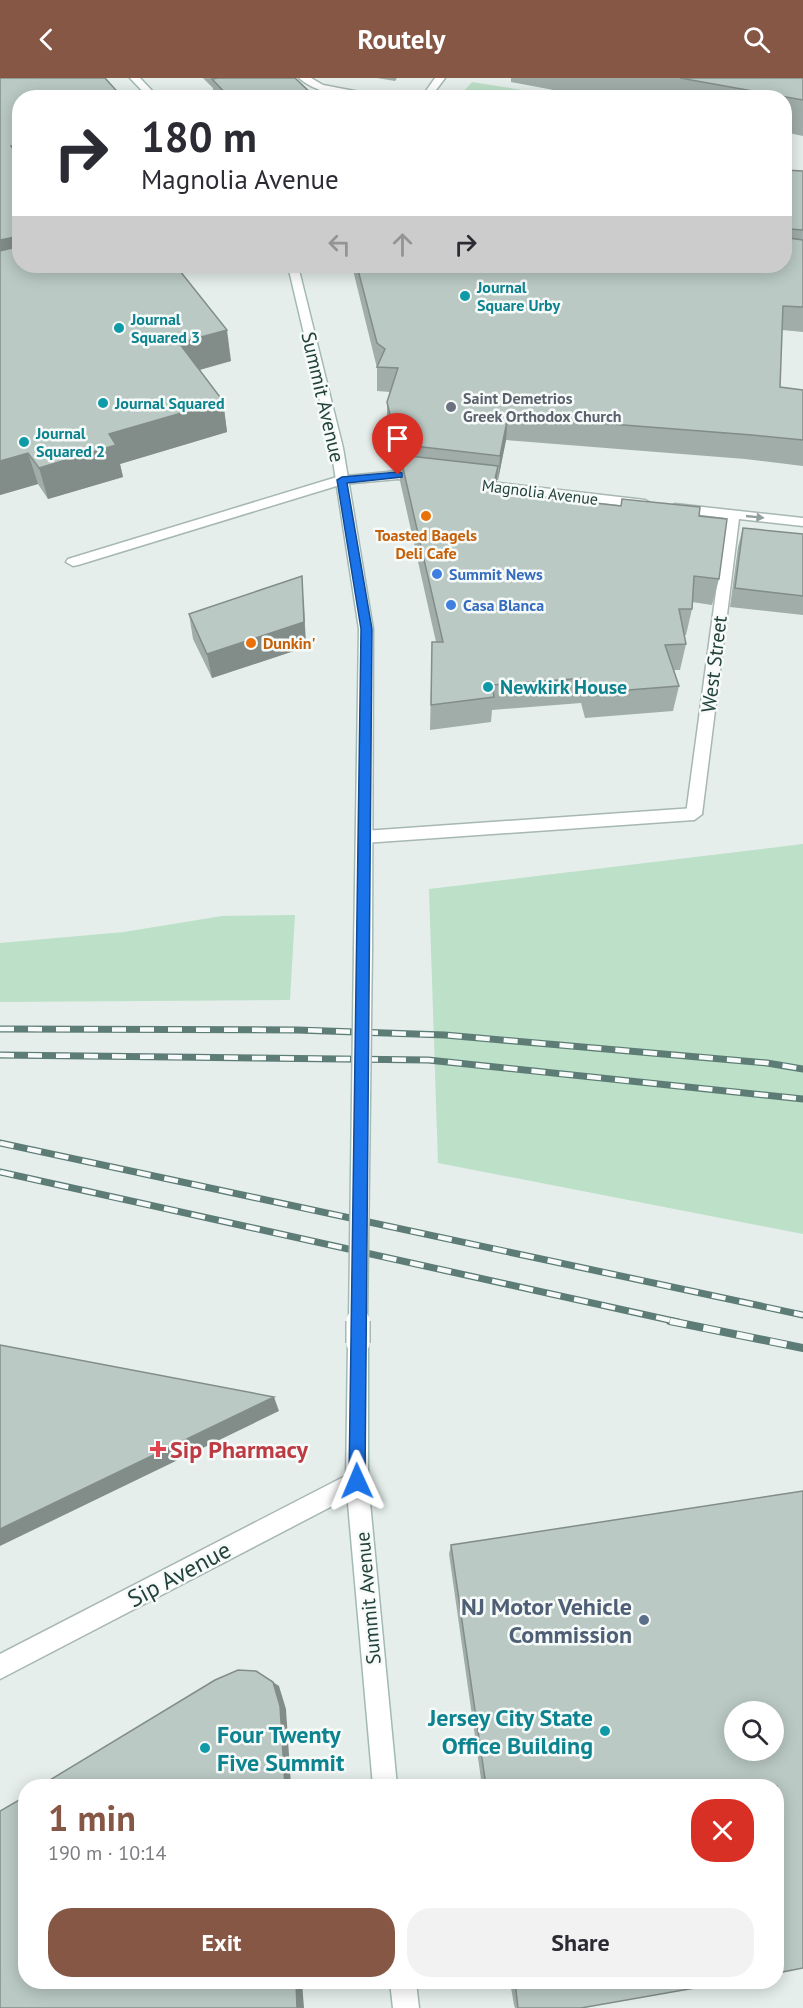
<!DOCTYPE html>
<html lang="en">
<head>
<meta charset="utf-8">
<style>
  body { margin:0; font-family:"PT Sans",sans-serif; background:#f2f2f3; color:#2b2b33; height:100vh; display:flex; flex-direction:column; font-size:22px; white-space:nowrap }
  * { box-sizing:border-box; margin:0 }
  p { font-size:20px; color:#7c7c81 }
  .icon { flex:none; width:33px; height:33px; fill:none; stroke:currentColor; stroke-width:2; stroke-linecap:round; stroke-linejoin:round }
  .map { position:relative; flex:1; overflow:hidden }
  .side { position:absolute; left:18px; top:1701px; width:766px; height:210px; display:flex; flex-direction:column; background:#fff; border-radius:24px; box-shadow:0 3px 15px #0003 }
  .side>* { flex:none }
  .top-card { position:absolute; left:12px; top:12px; width:780px; height:183px; border-radius:24px; box-shadow:0 3px 15px #0003; background:#fff; color:#2b2b33; overflow:hidden }
  .tools { position:absolute; left:724px; top:1623px; display:grid; gap:12px }
  .tools a { display:grid; place-items:center; width:60px; height:60px; border-radius:50%; background:#fff; box-shadow:0 3px 15px #0003; font-size:30px }
  .pin { position:absolute; display:grid; place-items:center; width:51px; height:51px; color:#fff; margin:-62px -26px; border-radius:50% 50% 50% 0; rotate:-45deg; box-shadow:0 0 6px #0007 }
  .pin .icon { rotate:45deg }
  .me { position:absolute; width:66px; margin:-33px; rotate:359deg; stroke-linejoin:round; filter:drop-shadow(0 0 4px #0008) }
  .turn { display:flex; align-items:center; gap:21px; height:126px; padding:0 30px; font-size:27px }
  .turn .icon { width:78px; height:78px; stroke-width:2.5 }
  .turn b { display:block; font-size:42px; line-height:51px }
  .lanes { display:flex; align-items:center; height:57px; padding:0 30px; background:#0003; justify-content:center; gap:30px; direction:ltr }
  .lanes .off { opacity:.35 }
  .round { display:grid; place-items:center; flex:none; width:63px; height:63px; border-radius:24px; background:#f2f2f3 }
  .headline { display:flex; align-items:center; justify-content:space-between; height:102px; padding:0 30px }
  h1 { font-size:36px; font-weight:600; line-height:45px; color:#865745 }
  .action { display:flex; gap:12px; margin-top:auto; padding:12px 30px }
  .action a { flex:1; height:69px; border-radius:24px; background:#865745; color:#fff; font-size:24px; font-weight:600; line-height:69px; text-align:center }
  .action a+a { background:#f2f2f3; color:#2b2b33 }
  header { display:flex; justify-content:space-between; align-items:center; height:78px; padding:0 30px; background:#865745; color:#fff; font-size:27px; font-weight:600 }
  .map>svg:first-child { display:block }
  .green { fill:#bde0c9 }
  .lines { fill:none; stroke-linecap:round; stroke-linejoin:round }
  .service-casing { stroke:#a7b7b3; stroke-width:3 }
  .minor-casing { stroke:#a7b7b3; stroke-width:3 }
  .tertiary-casing { stroke:#a7b7b3; stroke-width:3 }
  .secondary-casing { stroke:#a2bab4; stroke-width:3 }
  .service { fill:#fff; fill-rule:evenodd }
  .minor { fill:#fff; fill-rule:evenodd }
  .tertiary { fill:#fff; fill-rule:evenodd }
  .secondary { fill:#fff; fill-rule:evenodd }
  .rail-far1-casing { stroke:#5e7c76; stroke-width:7 }
  .rail-casing { stroke:#5e7c76; stroke-width:8 }
  .rail-far1 { stroke:#f6faf8; stroke-width:4.5; stroke-dasharray:14; stroke-linecap:butt }
  .rail { stroke:#f6faf8; stroke-width:6; stroke-dasharray:17; stroke-linecap:butt }
  .secondary-bridge-far1-casing { stroke:#a2bab4; stroke-width:21; stroke-linecap:butt }
  .secondary-bridge-casing { stroke:#a2bab4; stroke-width:26; stroke-linecap:butt }
  .secondary-bridge-far1 { stroke:#fff; stroke-width:18 }
  .secondary-bridge { stroke:#fff; stroke-width:23 }
  .wall { fill:#a0ada9 }
  .shaded-wall { fill:#828d89 }
  .building { fill:#bac9c4; stroke:#828d89; stroke-width:1.5; fill-rule:evenodd }
  .oneway { fill:#91a09d }
  .route { fill:#1a73e8; stroke:#114b97; stroke-width:1.5 }
  .culture-dot { fill:#0f9aa8; stroke:#f6faf8; stroke-width:2 }
  .worship-dot { fill:#6b7280; stroke:#f6faf8; stroke-width:2 }
  .food-dot { fill:#e8710a; stroke:#f6faf8; stroke-width:2 }
  .shop-dot { fill:#3f7fe0; stroke:#f6faf8; stroke-width:2 }
  .health-dot { fill:#e0444e; stroke:#f6faf8; stroke-width:2 }
  .service-dot { fill:#5c6f8a; stroke:#f6faf8; stroke-width:2 }
  .labels { text-anchor:middle; dominant-baseline:central; stroke-width:5; stroke-linejoin:round; paint-order:stroke }
  .far-culture-label { font-size:16px; font-weight:bold; fill:#0d838f; stroke:#f6faf8; text-anchor:start }
  .far-worship-label { font-size:16px; font-weight:bold; fill:#5b616d; stroke:#f6faf8; text-anchor:start }
  .far-street-label { font-size:16px; fill:#23413b; stroke:#f6faf8 }
  .far-food-label { font-size:16px; font-weight:bold; fill:#c56008; stroke:#f6faf8 }
  .far-shop-label { font-size:16px; font-weight:bold; fill:#366cbe; stroke:#f6faf8; text-anchor:start }
  .street-label { font-size:20px; fill:#23413b; stroke:#f6faf8 }
  .culture-label { font-size:20px; font-weight:bold; fill:#0d838f; stroke:#f6faf8; text-anchor:start }
  .near-health-label { font-size:24px; font-weight:bold; fill:#be3a42; stroke:#f6faf8; text-anchor:start }
  .near-street-label { font-size:24px; fill:#23413b; stroke:#f6faf8 }
  .near-service-label { font-size:24px; font-weight:bold; fill:#4e5e75; stroke:#f6faf8; text-anchor:end }
  .near-culture-label { font-size:24px; font-weight:bold; fill:#0d838f; stroke:#f6faf8; text-anchor:end }
</style>
</head>
<body>
<header><svg class="icon" aria-label="back" viewBox="0 0 24 24"><path d="M15 5l-7 7 7 7"/></svg>Routely<svg class="icon" aria-label="search" viewBox="0 0 24 24"><circle cx="10" cy="10" r="6"/><path d="M15 15l6 6"/></svg></header>
<div class="map">
<svg width="803" height="1930" viewBox="0 0 803 1930">
  <rect width="100%" height="100%" fill="#e5eeeb"/>
  <g class="green">
    <path d="M472 4 528 13C506 21 486 17 463 14Z"/>
    <path d="M803 766V1156L438 1085 429 811Z"/>
    <path d="M295 837 290 922 0 924V865L124 854 222 838Z"/>
  </g>
  <g class="lines">
    <defs>
      <g id="service">
        <path d="M299 0H311L323 7 391 20C363 20 321 20 299 0Z"/>
        <path d="M694 730 702 736 694 742 364 765 356 759 364 753Z"/>
      </g>
      <g id="minor">
        <path d="M435 0H445L430 20H421Z"/>
        <path d="M398 393 424 396 430 400 424 404 398 401 343 406 78 487 73 488 66 484 68 481 337 399Z"/>
        <path d="M473 402 645 422 652 426 645 430 468 409V403Z"/>
        <path d="M675 426 803 440V448L739 441 702 736 694 742 686 736 726 440 670 433 668 430Z"/>
      </g>
      <path id="tertiary" d="M357 1392 365 1395 368 1403 365 1411 0 1601V1576Z"/>
      <g id="secondary">
        <path d="M130 0H140L159 20H149Z"/>
        <path d="M288 188H298L343 370 373 551 372 870 369 875H357L354 870 359 551 331 370Z"/>
        <path d="M358 1255 365 1258 368 1265V1403L397 1708H373L346 1403 348 1265 351 1258Z"/>
        <path d="M390 1904H416L419 1930H393Z"/>
      </g>
    </defs>
    <use href="#service" class="service-casing"/>
    <use href="#minor" class="minor-casing"/>
    <use href="#tertiary" class="tertiary-casing"/>
    <use href="#secondary" class="secondary-casing"/>
    <use href="#service" class="service"/>
    <use href="#minor" class="minor"/>
    <use href="#tertiary" class="tertiary"/>
    <use href="#secondary" class="secondary"/>
    <defs>
      <g id="rail-far1">
        <path d="M0 951 297 952 445 957 767 985 803 991"/>
        <path d="M0 977 428 982 803 1021"/>
        <path d="M0 1065 803 1237"/>
        <path d="M0 1094 678 1244"/>
      </g>
      <path id="rail" d="M670 1243 803 1270"/>
    </defs>
    <use href="#rail-far1" class="rail-far1-casing"/>
    <use href="#rail" class="rail-casing"/>
    <use href="#rail-far1" class="rail-far1"/>
    <use href="#rail" class="rail"/>
    <defs>
      <path id="secondary-bridge-far1" d="M358 1244 363 870"/>
      <path id="secondary-bridge" d="M358 1265V1243"/>
    </defs>
    <use href="#secondary-bridge-far1" class="secondary-bridge-far1-casing"/>
    <use href="#secondary-bridge" class="secondary-bridge-casing"/>
    <use href="#secondary-bridge-far1" class="secondary-bridge-far1"/>
    <use href="#secondary-bridge" class="secondary-bridge"/>
  </g>
  <g class="wall">
    <path d="M203 0H295L316 20H214L213 10Z"/>
    <path d="M377 0H397L395 3Z"/>
    <path d="M511 0H803V58L784 54V20H596L511 4Z"/>
    <path d="M20 20V188L231 283 200 292 223 323 227 354 120 386 123 399 48 421 38 406 0 417Z"/>
    <path d="M784 92 803 93V254L782 252 780 309 803 312V388L745 381 506 362 498 402H497L496 415 699 438 719 501 712 527 692 524V531L686 557H684L686 566 680 592H674L679 608 673 633 585 640 581 625 492 632 491 644 430 652 432 564H436L400 403V391H397L387 348V324L390 314 377 313V290L352 188H784Z"/>
    <path d="M743 450 803 456V537L730 529 738 469Z"/>
    <path d="M304 523 306 569 212 600 193 561 189 536Z"/>
    <path d="M451 1467 777 1708H482L449 1476Z"/>
    <path d="M510 1904H729L581 1930H515L514 1927Z"/>
  </g>
  <g class="shaded-wall">
    <path d="M20 66V99L11 68Z"/>
    <path d="M20 158V188L0 196V162Z"/>
    <path d="M227 252 231 283 184 296 179 265Z"/>
    <path d="M223 323 227 354 120 386 123 399 48 421 39 390 109 356Z"/>
    <path d="M508 338 506 362 498 402 500 378Z"/>
    <path d="M28 375 38 406 0 417V383Z"/>
    <path d="M498 388 496 415 492 414Z"/>
    <path d="M302 498 306 569 212 600 207 576Z"/>
    <path d="M274 1319 279 1333 0 1468V1451Z"/>
    <path d="M256 1593 279 1608 286 1631 291 1708H285Z"/>
    <path d="M296 1904H302L304 1930H297Z"/>
  </g>
  <g class="building">
    <path d="M0 0H105L123 20H20V66L11 68 20 80V158L0 162Z"/>
    <path d="M218 0H295L316 20H230L212 1Z"/>
    <path d="M680 0H803V22Z"/>
    <path d="M784 92 803 93V152L790 151 789 160 803 162V229L783 228 780 309 803 312V362L752 357 508 338 500 378 397 366 387 324 398 290 377 289 385 271 377 265 357 188H784Z"/>
    <path d="M20 168V188H176L227 252 179 265 223 323 109 356 116 367 39 390 28 375 0 383V173Z"/>
    <path d="M400 377 498 388 492 414 621 428 622 421 700 429 699 438 727 441 719 501 694 498 692 531H679L686 566 665 567 679 608 590 615 585 600 492 607 494 619 431 627 432 564H443Z"/>
    <path d="M743 450 803 456V518L735 510Z"/>
    <path d="M302 498 304 544 207 576 189 536Z"/>
    <path d="M0 1267 274 1319 0 1451Z"/>
    <path d="M803 1413V1890L777 1895V1708H486L451 1467ZM735 1634H774V1672H735Z"/>
    <path d="M238 1592 256 1593 273 1604 280 1628 285 1708H40L215 1602Z"/>
    <path d="M26 1718V1904H296L297 1930H0V1733Z"/>
    <path d="M515 1904H729L581 1930H518Z"/>
  </g>
  <defs><path id="oneway-solid" d="M-6-.8H1V-3.2L6.5 0L1 3.2V.8H-6Z" transform="scale(1.5)"/></defs>
  <use class="oneway" href="#oneway-solid" transform="translate(755 439) rotate(6)"/>
  <path class="route" d="M398 394 402 395V399L347 405 372 551 365 1403 363 1409 357 1411 351 1409 349 1403 361 551 337 402 342 399Z"/>
  <g class="culture-dot">
    <circle cx="465" cy="218" r="6"/>
    <circle cx="119" cy="250" r="6"/>
    <circle cx="103" cy="325" r="6"/>
    <circle cx="24" cy="364" r="6"/>
    <circle cx="488" cy="609" r="6"/>
    <circle cx="605" cy="1653" r="6"/>
    <circle cx="205" cy="1670" r="6"/>
  </g>
  <circle class="worship-dot" cx="451" cy="329" r="6"/>
  <g class="food-dot">
    <circle cx="426" cy="438" r="6"/>
    <circle cx="251" cy="565" r="6"/>
  </g>
  <g class="shop-dot">
    <circle cx="437" cy="496" r="6"/>
    <circle cx="451" cy="527" r="6"/>
  </g>
  <path class="health-dot" d="M155 1362h6v6h6v6h-6v6h-6v-6h-6v-6h6z"/>
  <circle class="service-dot" cx="644" cy="1542" r="6"/>
  <g class="labels">
    <g class="far-culture-label">
      <text x="477" y="209">Journal<tspan x="477" dy="18">Square Urby</tspan></text>
      <text x="131" y="241">Journal<tspan x="131" dy="18">Squared 3</tspan></text>
      <text x="115" y="325">Journal Squared</text>
      <text x="36" y="355">Journal<tspan x="36" dy="18">Squared 2</tspan></text>
    </g>
    <g class="far-worship-label">
      <text x="463" y="320">Saint Demetrios<tspan x="463" dy="18">Greek Orthodox Church</tspan></text>
    </g>
    <g class="far-street-label">
      <text transform="translate(540 414) rotate(7)">Magnolia Avenue</text>
    </g>
    <g class="far-food-label">
      <text x="426" y="457">Toasted Bagels<tspan x="426" dy="18">Deli Cafe</tspan></text>
      <text x="263" y="565" text-anchor="start">Dunkin'</text>
    </g>
    <g class="far-shop-label">
      <text x="449" y="496">Summit News</text>
      <text x="463" y="527">Casa Blanca</text>
    </g>
    <g class="street-label">
      <text transform="translate(323 319) rotate(77)">Summit Avenue</text>
      <text transform="translate(714 586) rotate(-83)">West Street</text>
      <text transform="translate(368 1520) rotate(-95)">Summit Avenue</text>
    </g>
    <g class="culture-label">
      <text x="500" y="609">Newkirk House</text>
    </g>
    <g class="near-health-label">
      <text x="170" y="1371">Sip Pharmacy</text>
    </g>
    <g class="near-street-label">
      <text transform="translate(179 1496) rotate(-28)">Sip Avenue</text>
    </g>
    <g class="near-service-label">
      <text x="632" y="1528">NJ Motor Vehicle<tspan x="632" dy="28">Commission</tspan></text>
    </g>
    <g class="near-culture-label">
      <text x="593" y="1639">Jersey City State<tspan x="593" dy="28">Office Building</tspan></text>
      <text x="217" y="1656" text-anchor="start">Four Twenty<tspan x="217" dy="28">Five Summit</tspan></text>
    </g>
  </g>
</svg>
<div class="tools">
<a><svg class="icon" aria-label="search" viewBox="0 0 24 24"><circle cx="10" cy="10" r="6"/><path d="M15 15l6 6"/></svg></a>
</div>
<div class="pin" style="left:398px;top:397px;background:#d93025"><svg class="icon" aria-label="arrive" viewBox="0 0 24 24"><path d="M6 21V4h12l-3 4 3 4H6"/></svg></div>
<svg class="me" style="left:357px;top:1403px" viewBox="-20 -20 40 40"><path d="M0-17L14 15 0 8-14 15z" fill="#1a73e8" stroke="#fff" stroke-width="4"/></svg>
<div class="top-card">
<div class="turn"><svg class="icon" aria-label="right" viewBox="0 0 24 24"><path d="M7 20v-9h11M14 6l5 5-5 5"/></svg><div><b>180 m</b>Magnolia Avenue</div></div>
<div class="lanes"><svg class="icon off" aria-label="left" viewBox="0 0 24 24"><path d="M17 20v-9H6M10 6l-5 5 5 5"/></svg><svg class="icon off" aria-label="ahead" viewBox="0 0 24 24"><path d="M12 20V5M6 11l6-6 6 6"/></svg><svg class="icon" aria-label="right" viewBox="0 0 24 24"><path d="M7 20v-9h11M14 6l5 5-5 5"/></svg></div>
</div>
<section class="side">
<div class="headline"><div><h1>1 min</h1><p>190 m · 10:14</p></div><a class="round" style="background:#d93025;color:#fff"><svg class="icon" aria-label="close" viewBox="0 0 24 24"><path d="M6 6l12 12M18 6L6 18"/></svg></a></div>
<div class="action"><a>Exit</a><a>Share</a></div>
</section>
</div>
</body>
</html>
